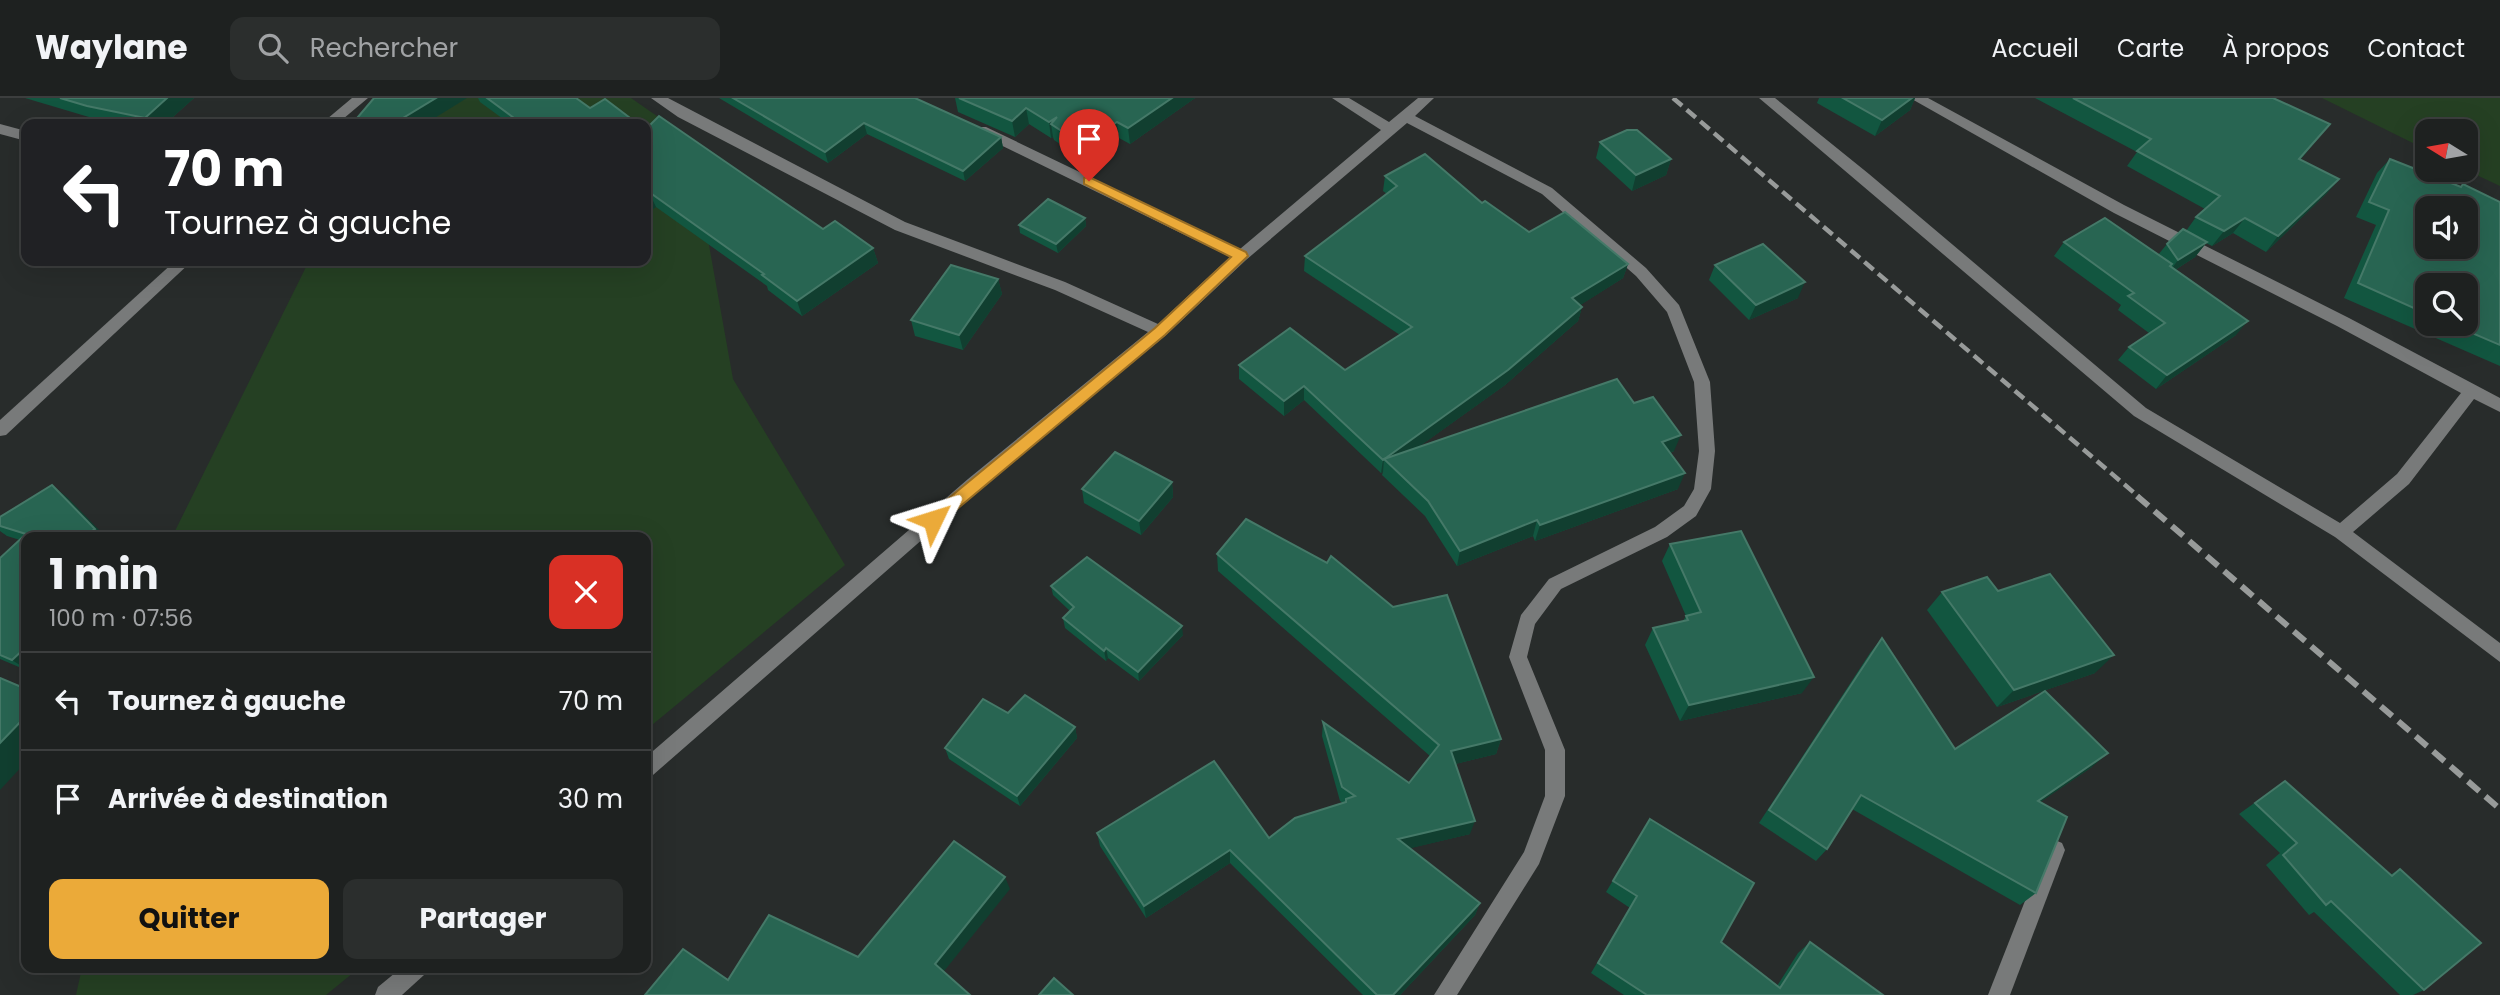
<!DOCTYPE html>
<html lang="fr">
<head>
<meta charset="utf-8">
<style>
  body { margin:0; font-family:Poppins,sans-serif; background:#2b2e2d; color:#f1f3f6; height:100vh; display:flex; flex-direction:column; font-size:26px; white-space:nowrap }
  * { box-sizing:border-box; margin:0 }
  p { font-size:23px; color:#a1a3a5 }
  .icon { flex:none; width:38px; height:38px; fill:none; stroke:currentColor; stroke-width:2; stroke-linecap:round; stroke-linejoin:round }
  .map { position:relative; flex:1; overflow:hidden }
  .panel { position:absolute; left:21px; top:434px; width:630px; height:441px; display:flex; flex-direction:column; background:#1e2120; border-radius:14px; box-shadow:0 7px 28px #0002,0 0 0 2px #3c3e3e }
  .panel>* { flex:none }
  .guide { position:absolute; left:21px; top:21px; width:630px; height:147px; border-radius:14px; box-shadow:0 7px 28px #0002,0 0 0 2px #3c3e3e; background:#202124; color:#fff; overflow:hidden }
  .needle { width:46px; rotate:281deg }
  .controls { position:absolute; left:2415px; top:21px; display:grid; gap:14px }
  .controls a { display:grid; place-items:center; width:63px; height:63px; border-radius:14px; background:#1e2120; box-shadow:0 7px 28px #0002,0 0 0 2px #3c3e3e; font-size:35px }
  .pin { position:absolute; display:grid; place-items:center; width:60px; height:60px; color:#fff; margin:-72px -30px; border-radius:50% 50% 50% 0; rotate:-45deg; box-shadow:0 0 7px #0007 }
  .pin .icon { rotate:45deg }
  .me { position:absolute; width:77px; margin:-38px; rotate:49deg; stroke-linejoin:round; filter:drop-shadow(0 0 5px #0008) }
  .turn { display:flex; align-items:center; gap:24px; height:147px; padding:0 28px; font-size:32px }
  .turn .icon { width:91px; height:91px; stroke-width:2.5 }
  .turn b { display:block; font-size:49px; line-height:60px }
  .round { display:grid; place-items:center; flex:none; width:74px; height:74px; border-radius:14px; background:#2b2e2d }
  .headline { display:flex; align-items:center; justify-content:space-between; height:119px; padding:0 28px }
  h1 { font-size:42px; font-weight:700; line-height:52px }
  .action { display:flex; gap:14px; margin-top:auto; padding:14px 28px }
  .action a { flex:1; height:80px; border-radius:14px; background:#ebaa39; color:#111; font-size:28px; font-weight:700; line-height:80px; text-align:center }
  .action a+a { background:#2b2e2d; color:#f1f3f6 }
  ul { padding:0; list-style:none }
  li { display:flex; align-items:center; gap:21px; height:98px; padding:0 28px; border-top:2px solid #3c3e3e }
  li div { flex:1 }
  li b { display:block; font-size:26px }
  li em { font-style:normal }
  header { display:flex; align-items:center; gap:42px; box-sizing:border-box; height:98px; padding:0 35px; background:#1e2120; border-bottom:2px solid #3c3e3e }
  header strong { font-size:33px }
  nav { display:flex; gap:38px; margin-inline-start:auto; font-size:24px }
  .search { width:490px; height:63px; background:#2b2e2d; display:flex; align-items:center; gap:18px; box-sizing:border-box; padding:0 24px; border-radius:14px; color:#a1a3a5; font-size:26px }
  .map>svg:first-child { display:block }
  .green { fill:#254023 }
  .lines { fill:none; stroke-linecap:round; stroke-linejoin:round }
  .minor { fill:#787a7a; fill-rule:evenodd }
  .rail-far1 { stroke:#989b9a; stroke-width:4.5; stroke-dasharray:12 6; stroke-linecap:butt }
  .rail { stroke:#989b9a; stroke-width:6; stroke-dasharray:15 8; stroke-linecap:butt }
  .wall { fill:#125640; fill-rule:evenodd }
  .shaded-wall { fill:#113f30 }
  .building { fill:#286552; stroke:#457968; stroke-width:2; fill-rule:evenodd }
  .route { fill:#ebaa39; stroke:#996e25; stroke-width:2 }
</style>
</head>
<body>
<header>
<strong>Waylane</strong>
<div class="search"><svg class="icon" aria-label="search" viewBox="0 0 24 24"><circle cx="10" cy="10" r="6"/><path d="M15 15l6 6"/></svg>Rechercher</div>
<nav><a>Accueil</a><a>Carte</a><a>À propos</a><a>Contact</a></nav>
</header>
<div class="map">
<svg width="2500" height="897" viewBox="0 0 2500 897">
  <rect width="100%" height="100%" fill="#282c2b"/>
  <g class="green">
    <path d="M389 0H631L690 41 733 281 845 467 646 632V439H172L309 163H646V26H376Z"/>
    <path d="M2322 0H2500V88L2466 72V33H2427V52Z"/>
    <path d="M82 870H359L326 897H76Z"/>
  </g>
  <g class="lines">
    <g class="minor">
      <path d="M352 0H368L337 26H321Z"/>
      <path d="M651 0H668L905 124 1065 184 1158 226 1230 159 976 35V29H986L1240 151 1381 32 1332 0H1349L1389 24 1418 0H1434L1415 18 1552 90 1646 170 1679 207 1710 284 1715 353 1711 391 1696 418 1667 439 1561 491 1535 526 1527 559 1565 652V698L1539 766 1457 897H1434L1524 754 1545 698V652L1509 559 1521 517 1549 481 1655 429 1684 408 1694 391 1699 353 1694 284 1667 214 1636 178 1542 96 1407 25 1246 162 1166 237 980 391 653 677 646 680V659L968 381 1148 234 1055 192 895 132 678 19Z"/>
      <path d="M1759 0H1775L1869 76 2146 310 2340 425 2397 376 2461 295 2337 228 2114 115 1910 0H1928L2124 107 2349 220 2500 300V314L2474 301 2409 386 2353 434 2500 545V564L2335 439 2134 318Z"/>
      <path d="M0 26 26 33V43L0 36Z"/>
      <path d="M175 163H192L6 337 0 338V322Z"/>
      <path d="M2055 742 2062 745 2065 752 2010 897H1988L2045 752 2048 745Z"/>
      <path d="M401 870H428L424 877 402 897H375L378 889Z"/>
    </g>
    <path class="rail-far1" d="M1673 0 2139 399"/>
    <path class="rail" d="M2137 398 2500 711"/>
  </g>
  <g class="wall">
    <path d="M25 0H194L165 26H119L99 22Z"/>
    <path d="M478 0H576L590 10 638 26H510L480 4Z"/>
    <path d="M719 0H915L1001 39 1003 50 965 83 867 36 828 65Z"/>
    <path d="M955 0H1195L1130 46 1119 40 1085 63 1054 42 1053 39 1051 40 1029 26 1015 39 958 14Z"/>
    <path d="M1819 0H1915L1910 12 1875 38 1817 5Z"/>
    <path d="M2035 0H2273L2330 26 2300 62 2339 81 2326 96 2266 154 2233 135 2212 148 2206 145 2195 159 2175 172 2236 237 2156 291 2118 262 2129 249 2149 235 2118 212 2121 207 2054 158 2064 144 2158 157 2167 146 2186 133 2196 119 2205 111 2127 68 2137 54Z"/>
    <path d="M646 31 823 131 873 150 878 165 802 218 768 192 767 188 656 109 649 114 646 111Z"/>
    <path d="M1600 44 1671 61 1666 77 1632 93 1596 60Z"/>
    <path d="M2390 61 2500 104V268L2344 200 2376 127 2356 119 2377 75ZM2427 187 2466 226H2427Z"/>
    <path d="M1385 78 1482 105 1529 134 1628 166 1623 180 1580 207 1582 209 1578 223 1505 287 1417 350 1634 305 1674 353 1670 355 1678 391 1535 443 1533 438 1457 468 1425 418 1382 377 1383 374 1381 375 1304 302 1284 318 1239 281V267L1345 272 1400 237 1304 173 1305 158 1387 96 1383 93Z"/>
    <path d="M1085 120 1086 128 1058 155 1020 135 1019 127Z"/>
    <path d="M1715 167 1798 200 1749 222 1709 182Z"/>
    <path d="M998 181 1002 196 963 252 915 238 911 222Z"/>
    <path d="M1172 384 1173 399 1141 437 1084 405 1082 391Z"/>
    <path d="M68 400 26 439V572L0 561V460L20 442 7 438 0 433V419Z"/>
    <path d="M1670 446 1802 595 1680 623 1645 547 1653 530 1683 523 1686 518 1662 463Z"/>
    <path d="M1217 456 1501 641 1496 656 1455 666 1470 736 1410 750 1480 805 1475 817 1400 897H1363L1230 765 1146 820 1100 748 1097 735 1269 740 1343 705 1340 703 1322 638 1323 624 1409 685 1430 658 1218 473Z"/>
    <path d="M1051 488 1183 537 1139 583 1108 560 1106 563 1065 530 1063 520 1070 513 1053 497Z"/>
    <path d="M1998 493 2095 575 1997 609 1927 512 1942 494Z"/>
    <path d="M1882 540 1955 651 2092 669 2040 704 2036 795 2020 807 1852 711 1827 751 1816 763 1759 725 1870 555Z"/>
    <path d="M1008 615 1075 629 1077 640 1020 708 949 661 945 650Z"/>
    <path d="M2285 683 2390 777 2400 771 2424 892 2413 897H2400L2314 814 2309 817 2266 767 2280 755 2239 716Z"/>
    <path d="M1650 721 1721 844 1777 888 1798 855 1810 844 1883 897H1624L1591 875 1630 810 1606 794Z"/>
  </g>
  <g class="shaded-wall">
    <path d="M167 0H194L165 26H150L145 20Z"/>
    <path d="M436 0H467L425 26H393Z"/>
    <path d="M1172 0H1195L1130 46 1128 30Z"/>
    <path d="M1912 0H1915L1910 12 1875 38 1882 22Z"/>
    <path d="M1026 10 1029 26 1015 39 1012 23Z"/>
    <path d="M1057 19 1051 26 1053 39 1051 40 1049 24Z"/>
    <path d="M1117 24 1119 40 1085 63 1083 47Z"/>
    <path d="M864 25 867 36 828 65 825 54Z"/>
    <path d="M1001 39 1003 50 965 83 963 73Z"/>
    <path d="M1671 61 1666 77 1632 93 1636 77Z"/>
    <path d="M2339 81 2326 96 2266 154 2278 138Z"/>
    <path d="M649 94 656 109 649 114 646 107V96Z"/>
    <path d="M1085 120 1086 128 1058 155 1056 146Z"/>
    <path d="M2245 120 2233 135 2212 148 2224 133Z"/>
    <path d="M2207 144 2195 159 2167 177 2178 162Z"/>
    <path d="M873 150 878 165 802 218 797 203Z"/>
    <path d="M1628 166 1623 180 1568 215 1572 200Z"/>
    <path d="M998 181 1002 196 963 252 959 237Z"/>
    <path d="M1805 184 1798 200 1749 222 1756 207Z"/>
    <path d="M1582 209 1578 223 1505 287 1392 368 1384 361 1383 374 1381 375 1383 362Z"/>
    <path d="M2248 223 2236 237 2156 291 2167 277Z"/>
    <path d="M1304 288V302L1284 318V303Z"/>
    <path d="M1681 337 1674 353 1656 360 1662 344Z"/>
    <path d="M1685 375 1678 391 1535 443 1540 427Z"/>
    <path d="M1172 384 1173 399 1141 437 1139 423Z"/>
    <path d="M52 387 68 400 106 439H82Z"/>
    <path d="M1537 422 1533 438 1457 468 1460 453Z"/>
    <path d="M1182 528 1183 537 1139 583 1138 574Z"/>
    <path d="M26 549V571L12 562Z"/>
    <path d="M1106 550 1108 560 1106 563 1104 553Z"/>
    <path d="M2114 557 2095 575 1997 609 2014 592Z"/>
    <path d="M1814 579 1802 595 1680 623 1689 607Z"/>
    <path d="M26 618V664L0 692V645Z"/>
    <path d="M1075 629 1077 640 1020 708 1017 698Z"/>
    <path d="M1501 641 1496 656 1447 668 1451 653Z"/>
    <path d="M2108 655 2092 669 2023 716 2038 703Z"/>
    <path d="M1475 723 1470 736 1395 754 1398 741Z"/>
    <path d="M1230 752V765L1146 820 1144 808Z"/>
    <path d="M1005 779 1010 791 941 877 935 866Z"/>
    <path d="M1480 805 1475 817 1400 897H1393Z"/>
  </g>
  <g class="building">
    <path d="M60 0H167L145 20 87 8Z"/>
    <path d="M374 0H436L393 26H352Z"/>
    <path d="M487 0H576L590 10 605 1 638 26H522Z"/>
    <path d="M733 0H915L1001 39 963 73 864 25 825 54Z"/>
    <path d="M959 0H1172L1128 30 1117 24 1083 47 1051 26 1057 19 1049 24 1026 10 1012 23Z"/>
    <path d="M1843 0H1912L1882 22Z"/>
    <path d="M2073 0H2273L2330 26 2299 61 2339 81 2278 138 2245 120 2224 133 2196 119 2220 98 2137 53 2151 41Z"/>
    <path d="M659 18 823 131 835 123 873 150 797 203 762 177 764 176 649 94 646 96V31Z"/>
    <path d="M1627 32H1637L1671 61 1636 77 1600 44Z"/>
    <path d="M1425 56 1482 105 1485 103 1529 134 1565 114 1628 166 1572 200 1582 209 1508 272 1383 362 1304 288 1284 303 1239 267 1290 230 1345 272 1412 229 1305 158 1397 88 1385 78Z"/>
    <path d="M2390 61 2461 89 2463 86 2500 104V247L2451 226H2466V187H2427V216L2358 185 2389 112 2369 104ZM2427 110H2466V149H2427Z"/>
    <path d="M1048 101 1085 120 1056 146 1019 127Z"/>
    <path d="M2105 120 2172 166 2170 168 2248 223 2167 277 2129 249 2165 225 2128 198 2134 195 2064 144Z"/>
    <path d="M2183 131 2207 144 2178 162 2167 146Z"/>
    <path d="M1763 146 1805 184 1756 207 1715 167Z"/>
    <path d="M951 167 998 181 959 237 911 222Z"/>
    <path d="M1617 281 1634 305 1653 299 1681 337 1662 344 1685 375 1540 427 1537 422 1460 453 1428 403 1384 361Z"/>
    <path d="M1115 354 1172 384 1139 423 1082 391Z"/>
    <path d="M52 387 95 431 82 439H26V549L12 562 0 557V460L26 436 0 428V419Z"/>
    <path d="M1246 421 1327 465 1331 458 1393 509 1447 497 1501 641 1451 653 1475 723 1398 741 1480 805 1393 897H1377L1230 752 1144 808 1097 735 1214 663 1269 740 1295 720 1346 704V701L1355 698 1342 689 1323 624 1409 685 1439 647 1217 456Z"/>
    <path d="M1741 433 1814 579 1689 607 1653 530 1688 522 1686 518 1701 514 1670 446Z"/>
    <path d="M1087 459 1182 528 1138 574 1106 550 1104 553 1063 520 1074 509 1051 488Z"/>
    <path d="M2050 476 2114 557 2014 592 1942 494 1987 479 1998 493Z"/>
    <path d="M1882 540 1955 651 2045 593 2108 655 2038 703 2067 719 2036 795 1861 697 1827 751 1769 712Z"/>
    <path d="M0 580 26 591V618L0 645Z"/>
    <path d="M1025 597 1075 629 1017 698 945 650 983 601 1008 615Z"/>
    <path d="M2285 683 2392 778 2400 771 2481 845 2424 892 2331 803 2326 807 2283 757 2297 745 2255 705Z"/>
    <path d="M1650 721 1754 785 1721 844 1780 890 1810 844 1883 897H1647L1598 865 1637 798 1613 783Z"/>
    <path d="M954 743 1005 779 935 866 970 897H645L683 851 728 882 769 817 858 859Z"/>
    <path d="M1054 880 1073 897H1039Z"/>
  </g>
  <path class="route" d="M1089 79 1246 154 1248 158 1165 237 938 427H927L925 422 927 418 1155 230 1231 159 1084 86V80Z"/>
</svg>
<div class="controls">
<a><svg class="needle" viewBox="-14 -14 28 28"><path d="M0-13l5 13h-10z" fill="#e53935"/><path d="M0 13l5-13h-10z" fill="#a1a3a5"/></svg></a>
<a><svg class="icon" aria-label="sound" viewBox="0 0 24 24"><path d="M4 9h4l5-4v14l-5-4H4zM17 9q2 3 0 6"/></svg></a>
<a><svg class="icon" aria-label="search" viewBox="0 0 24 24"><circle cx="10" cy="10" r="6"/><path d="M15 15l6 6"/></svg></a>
</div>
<div class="pin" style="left:1089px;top:83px;background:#d93025"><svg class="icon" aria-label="arrive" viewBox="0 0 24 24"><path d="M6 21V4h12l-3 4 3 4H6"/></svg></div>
<svg class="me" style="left:933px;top:422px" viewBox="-20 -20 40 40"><path d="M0-17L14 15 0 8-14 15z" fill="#ebaa39" stroke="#fff" stroke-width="4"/></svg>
<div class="guide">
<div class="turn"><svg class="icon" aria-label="left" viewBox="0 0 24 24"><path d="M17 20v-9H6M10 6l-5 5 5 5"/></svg><div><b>70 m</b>Tournez à gauche</div></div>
</div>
<section class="panel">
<div class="headline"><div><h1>1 min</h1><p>100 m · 07:56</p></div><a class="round" style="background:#d93025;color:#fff"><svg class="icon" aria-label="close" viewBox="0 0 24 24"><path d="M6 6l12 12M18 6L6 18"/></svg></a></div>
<ul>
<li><svg class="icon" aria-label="left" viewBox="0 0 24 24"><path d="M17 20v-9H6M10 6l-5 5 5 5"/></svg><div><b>Tournez à gauche</b></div><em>70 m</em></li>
<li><svg class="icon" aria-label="arrive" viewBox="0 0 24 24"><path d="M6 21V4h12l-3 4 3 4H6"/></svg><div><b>Arrivée à destination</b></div><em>30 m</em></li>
</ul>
<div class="action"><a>Quitter</a><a>Partager</a></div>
</section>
</div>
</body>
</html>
